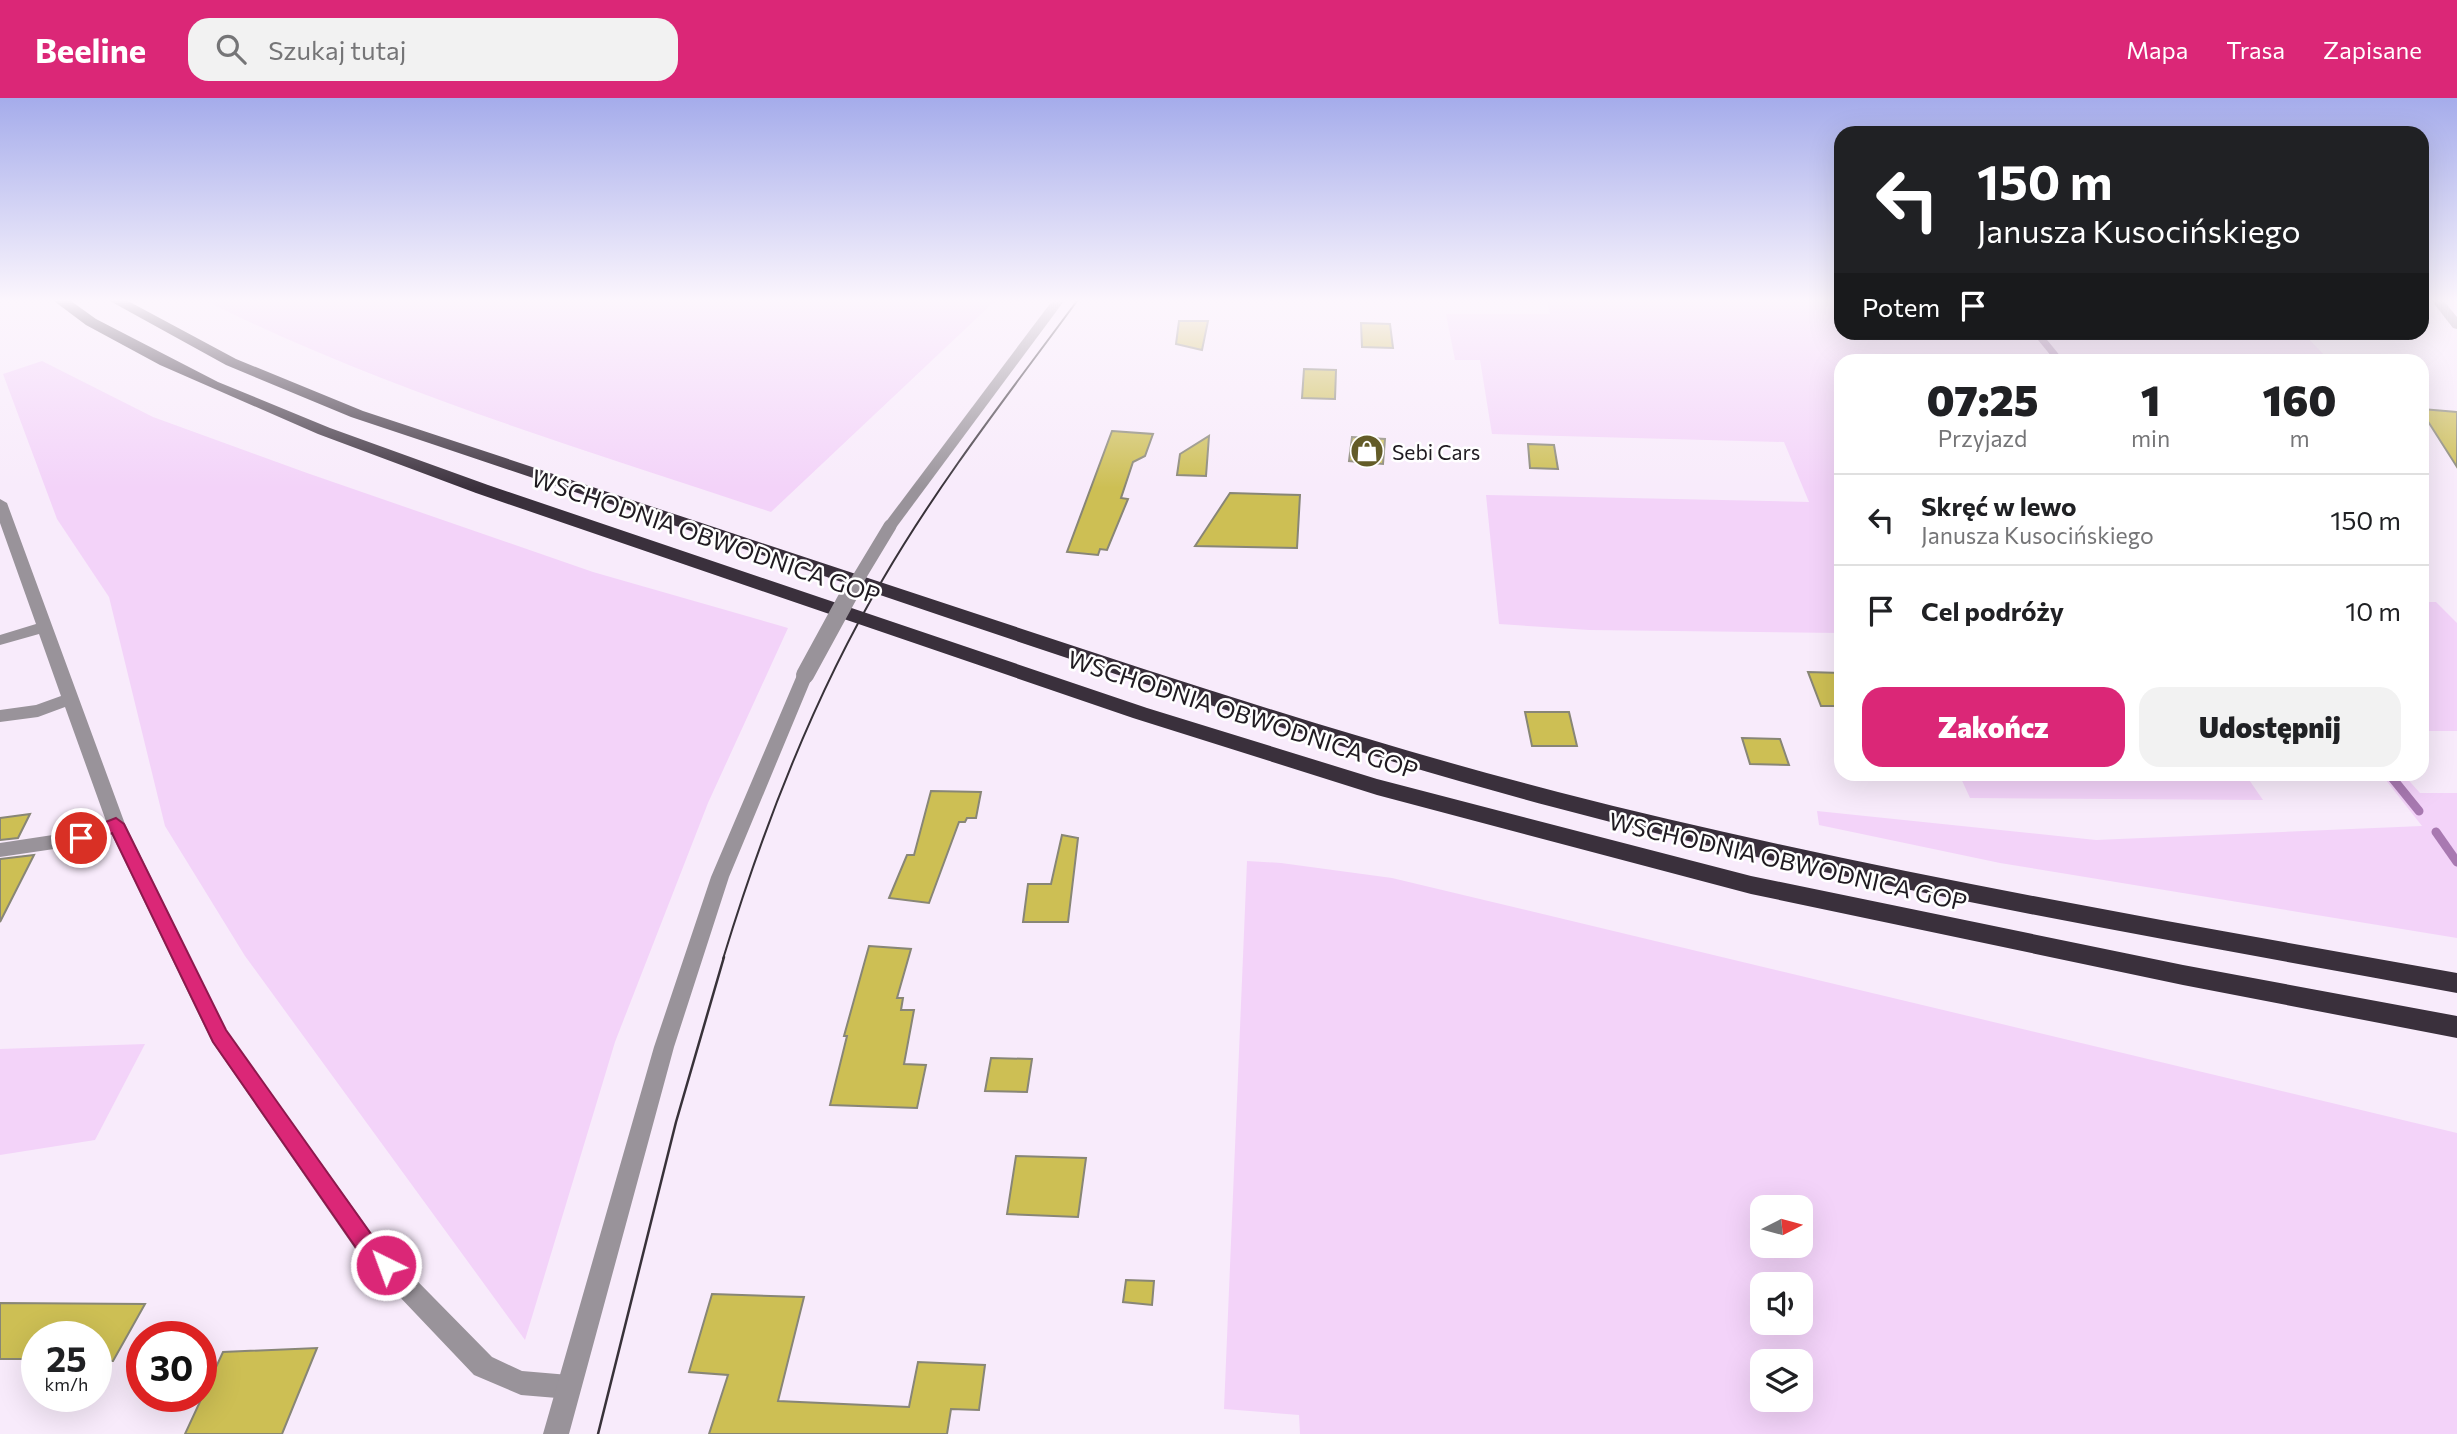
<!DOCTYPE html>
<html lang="pl">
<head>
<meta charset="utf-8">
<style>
  body { margin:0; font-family:Commissioner,sans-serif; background:#f2f2f2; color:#202124; height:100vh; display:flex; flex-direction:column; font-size:26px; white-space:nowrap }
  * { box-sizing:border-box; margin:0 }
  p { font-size:23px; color:#757577 }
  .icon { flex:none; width:38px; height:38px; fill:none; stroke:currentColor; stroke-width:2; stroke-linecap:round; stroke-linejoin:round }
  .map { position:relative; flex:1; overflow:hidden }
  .details { position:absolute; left:1834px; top:256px; width:595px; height:427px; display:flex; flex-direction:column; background:#fff; border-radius:21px; box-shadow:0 7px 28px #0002 }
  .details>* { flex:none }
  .guide { position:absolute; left:1834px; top:28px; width:595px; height:214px; border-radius:21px; box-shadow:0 7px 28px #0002; background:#202124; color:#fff; overflow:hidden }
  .needle { width:46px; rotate:84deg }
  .controls { position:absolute; left:1750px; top:1097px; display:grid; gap:14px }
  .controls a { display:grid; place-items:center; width:63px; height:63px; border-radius:14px; background:#fff; box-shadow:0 7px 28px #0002; font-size:35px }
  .speed { position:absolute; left:21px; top:1223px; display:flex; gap:14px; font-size:35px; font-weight:700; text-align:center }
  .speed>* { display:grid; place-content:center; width:91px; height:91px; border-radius:50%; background:#fff; box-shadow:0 7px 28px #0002; line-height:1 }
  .speed small { font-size:18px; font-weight:400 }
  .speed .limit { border:10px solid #d22; background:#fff; color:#111 }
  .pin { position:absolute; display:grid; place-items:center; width:60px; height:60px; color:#fff; margin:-30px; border:4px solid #fff; border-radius:50%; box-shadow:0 2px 7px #0007 }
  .me { position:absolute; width:77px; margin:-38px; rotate:318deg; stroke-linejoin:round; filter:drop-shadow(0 0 5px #0008) }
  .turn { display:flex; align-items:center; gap:24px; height:147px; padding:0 28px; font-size:32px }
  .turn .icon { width:91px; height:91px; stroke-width:2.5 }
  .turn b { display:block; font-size:49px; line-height:60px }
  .then { display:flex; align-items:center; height:66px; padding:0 28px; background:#0003; gap:14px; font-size:26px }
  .eta { display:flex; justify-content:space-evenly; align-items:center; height:119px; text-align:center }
  .eta b { font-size:42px; font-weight:800; line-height:49px }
  .primary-button { display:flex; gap:14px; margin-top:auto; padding:14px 28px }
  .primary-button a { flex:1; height:80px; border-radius:21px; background:#db2777; color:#fff; font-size:28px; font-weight:800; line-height:80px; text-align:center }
  .primary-button a+a { background:#f2f2f2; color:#202124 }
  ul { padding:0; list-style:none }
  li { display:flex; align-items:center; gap:21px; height:91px; padding:0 28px; border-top:2px solid #e0e0e0 }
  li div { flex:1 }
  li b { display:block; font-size:26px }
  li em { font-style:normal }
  header { display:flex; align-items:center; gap:42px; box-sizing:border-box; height:98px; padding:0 35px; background:#db2777; color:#fff }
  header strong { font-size:33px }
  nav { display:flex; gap:38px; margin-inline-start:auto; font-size:24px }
  .search { width:490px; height:63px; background:#f2f2f2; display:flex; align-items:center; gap:18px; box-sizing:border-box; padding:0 24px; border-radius:21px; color:#757577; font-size:26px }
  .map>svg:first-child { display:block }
  .green { fill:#f3d3f9; fill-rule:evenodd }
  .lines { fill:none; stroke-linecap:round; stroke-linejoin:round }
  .stream-far1 { stroke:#a879b1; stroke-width:7 }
  .stream { stroke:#a879b1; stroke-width:9 }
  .building { fill:#cdbf54; stroke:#888676; stroke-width:2 }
  .minor { fill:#99939a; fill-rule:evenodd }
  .tertiary { fill:#99939a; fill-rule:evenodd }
  .motorway { fill:#3a303c; fill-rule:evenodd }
  .tram-far1 { stroke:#383239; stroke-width:2 }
  .tram { stroke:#383239; stroke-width:2.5 }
  .tertiary-bridge-far1 { stroke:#99939a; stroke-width:13 }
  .tertiary-bridge { stroke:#99939a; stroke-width:18 }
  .route { fill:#db2777; stroke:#8e194d; stroke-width:2 }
  .labels { text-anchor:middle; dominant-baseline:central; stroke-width:5; stroke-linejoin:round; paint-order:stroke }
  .far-poi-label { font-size:21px; fill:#201b21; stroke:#fff; text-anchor:start }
  .street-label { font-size:24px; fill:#201b21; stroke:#fff }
</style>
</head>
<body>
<header>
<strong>Beeline</strong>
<div class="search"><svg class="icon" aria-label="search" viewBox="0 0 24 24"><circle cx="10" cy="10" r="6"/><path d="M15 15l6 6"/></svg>Szukaj tutaj</div>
<nav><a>Mapa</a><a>Trasa</a><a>Zapisane</a></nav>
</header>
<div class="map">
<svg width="2457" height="1336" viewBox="0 0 2457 1336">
  <rect width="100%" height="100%" fill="#f8ebfb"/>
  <g class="green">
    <path d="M206 203H995L771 414C580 350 387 293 206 203Z"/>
    <path d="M1547 203H1841V234L2303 235 2329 262H1841V535L1589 532 1499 526 1486 397 1809 404 1784 344 1492 336 1480 262H1455L1446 216H1550Z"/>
    <path d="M42 263 153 319 307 375 593 474 788 530 708 705 615 944 525 1242 245 858 165 728 109 499 57 421 3 276Z"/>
    <path d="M2422 504H2436L2457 525V633H2422Z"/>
    <path d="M1959 676H2245L2263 702 1970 700Z"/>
    <path d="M2381 676H2403L2420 695H2457V840L2000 765 1819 727 1817 713 2096 742 2422 728Z"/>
    <path d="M1247 763 1281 765 1392 780 2457 1035V1336H1300L1299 1317 1224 1311ZM1762 1110H1801V1148H1762ZM1762 1186H1801V1225H1762ZM1762 1264H1801V1302H1762Z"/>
    <path d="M145 946 95 1042 0 1057V951Z"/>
  </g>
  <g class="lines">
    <path class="stream-far1" d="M2036 234 2059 262"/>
    <g class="stream">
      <path d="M2389 676 2419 713"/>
      <path d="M2436 734 2457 764"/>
    </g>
  </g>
  <g class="building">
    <path d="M1179 223H1208L1202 252 1176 246Z"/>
    <path d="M1361 225 1390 226 1393 250 1362 249Z"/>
    <path d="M1304 271 1336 272 1335 301 1302 300Z"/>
    <path d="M2422 311 2457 314V369L2422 314Z"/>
    <path d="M1112 333 1153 336 1145 358 1133 364 1121 400 1128 401 1107 452 1100 451 1098 457 1067 454Z"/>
    <path d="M1209 338 1206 378 1177 377 1180 356Z"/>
    <path d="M1352 339 1385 341 1383 366 1349 363Z"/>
    <path d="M1528 346 1554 347 1558 371 1530 370Z"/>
    <path d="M1230 395 1300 397 1297 450 1195 448Z"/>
    <path d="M1808 574 1841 575V608H1821Z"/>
    <path d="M1525 614H1569L1577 648H1532Z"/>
    <path d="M1742 640 1780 641 1789 667 1750 666Z"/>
    <path d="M931 693 981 694 976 720H967L965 724H959L929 805 889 800 907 757H914Z"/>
    <path d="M30 716 18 740 0 742V720Z"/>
    <path d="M1062 737 1078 740 1068 824H1023L1028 786H1051Z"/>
    <path d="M34 757 0 824V761Z"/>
    <path d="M869 848 911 851 897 900H903L901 912H914L904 966 926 967 917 1010 830 1007 847 938H844Z"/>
    <path d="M991 960 1032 961 1027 994 985 993Z"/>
    <path d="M1016 1058 1086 1060 1078 1119 1007 1116Z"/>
    <path d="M1126 1182 1154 1183 1152 1207 1123 1204Z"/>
    <path d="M712 1196 804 1199 778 1303 909 1309 918 1264 985 1267 979 1312 951 1311 947 1336H709L728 1277 689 1274Z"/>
    <path d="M0 1205 145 1206 113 1263H96V1239H37V1261H0Z"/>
    <path d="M317 1250 282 1336H185L223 1254Z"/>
  </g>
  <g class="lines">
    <g class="minor">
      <path d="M2432 203H2444L2457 219V231L2453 230Z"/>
      <path d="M0 401 7 405 125 726 226 932 374 1139 492 1259 522 1273 569 1277 578 1280 581 1289 578 1298 569 1301 521 1297 474 1277 358 1155 212 944 111 735 81 747 0 759V745L79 733 106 723 65 609 38 619 0 624V612L36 607 61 598 39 536 0 547V537L36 526 0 425Z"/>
    </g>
    <g class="tertiary">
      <path d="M1052 203H1064L895 431H885L883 428 885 425Z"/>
      <path d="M805 571 813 577 729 779 674 949 569 1336H543L654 949 711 779 797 577Z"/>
    </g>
    <g class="motorway">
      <path d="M54 203H71L96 221 218 284 330 330 488 387 1147 610 1377 681 1751 778 2183 867 2457 918V940L2183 887 1751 796 1377 697 1133 620 476 395 318 336 160 267 86 227Z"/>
      <path d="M110 203H128L236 261 363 313C566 380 770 448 974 515 1167 579 1361 643 1558 694 1854 770 2156 821 2457 875V895C2155 839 1850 788 1553 709 1348 654 1146 587 945 519 747 452 549 385 351 319L226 267Z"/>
    </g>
    <path class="tram-far1" d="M723 861C763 730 813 599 883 481 940 383 1010 294 1077 203"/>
    <path class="tram" d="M598 1336 676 1024 724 859"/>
    <path class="tertiary-bridge-far1" d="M852 491 890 428"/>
    <path class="tertiary-bridge" d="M805 577 853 489"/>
  </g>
  <linearGradient id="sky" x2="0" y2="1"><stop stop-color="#a5aceb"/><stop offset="0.52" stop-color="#fcf6fd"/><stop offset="1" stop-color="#fcf6fd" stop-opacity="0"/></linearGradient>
  <rect width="2457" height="390" fill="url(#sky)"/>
  <path class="route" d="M116 720 124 726 226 932 374 1140 393 1160 396 1167 393 1174 386 1178 378 1174 359 1154 213 944 112 735 81 747 75 745 73 740 75 736Z"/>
  <defs>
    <symbol id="shop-disc" viewBox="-11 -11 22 22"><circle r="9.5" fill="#635c28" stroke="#fff"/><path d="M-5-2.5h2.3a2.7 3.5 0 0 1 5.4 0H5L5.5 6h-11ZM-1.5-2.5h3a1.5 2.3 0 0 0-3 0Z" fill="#fff"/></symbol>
  </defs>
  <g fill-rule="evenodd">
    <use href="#shop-disc" x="1348" y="334" width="38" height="38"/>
  </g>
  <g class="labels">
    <g class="far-poi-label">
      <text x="1392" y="353">Sebi Cars</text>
    </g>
    <g class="street-label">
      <text transform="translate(706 438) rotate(19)">WSCHODNIA OBWODNICA GOP</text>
      <text transform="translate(1243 616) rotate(18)">WSCHODNIA OBWODNICA GOP</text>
      <text transform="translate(1788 763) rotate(13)">WSCHODNIA OBWODNICA GOP</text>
    </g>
  </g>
</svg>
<div class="controls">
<a><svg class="needle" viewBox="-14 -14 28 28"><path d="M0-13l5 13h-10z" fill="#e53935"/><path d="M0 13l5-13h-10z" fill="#757577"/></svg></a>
<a><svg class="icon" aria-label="sound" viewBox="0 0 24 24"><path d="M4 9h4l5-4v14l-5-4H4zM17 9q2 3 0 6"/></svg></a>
<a><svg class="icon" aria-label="layers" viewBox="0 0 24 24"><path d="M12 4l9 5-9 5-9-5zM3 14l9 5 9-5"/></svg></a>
</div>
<div class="speed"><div>25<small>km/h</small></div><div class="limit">30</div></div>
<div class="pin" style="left:81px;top:740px;background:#d93025"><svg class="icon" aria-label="arrive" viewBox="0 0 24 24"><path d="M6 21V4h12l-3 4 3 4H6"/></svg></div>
<svg class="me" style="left:386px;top:1167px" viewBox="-20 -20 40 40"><circle r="17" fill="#db2777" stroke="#fff" stroke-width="3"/><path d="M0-11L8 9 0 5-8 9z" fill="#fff"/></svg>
<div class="guide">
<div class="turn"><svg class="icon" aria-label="left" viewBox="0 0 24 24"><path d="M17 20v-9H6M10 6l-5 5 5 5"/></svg><div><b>150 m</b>Janusza Kusocińskiego</div></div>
<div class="then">Potem<svg class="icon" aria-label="arrive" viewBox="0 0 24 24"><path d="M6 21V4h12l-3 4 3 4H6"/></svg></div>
</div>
<section class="details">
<div class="eta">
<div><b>07:25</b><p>Przyjazd</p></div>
<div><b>1</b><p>min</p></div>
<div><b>160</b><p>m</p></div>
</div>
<ul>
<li><svg class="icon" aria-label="left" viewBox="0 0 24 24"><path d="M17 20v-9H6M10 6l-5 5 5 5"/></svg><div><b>Skręć w lewo</b><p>Janusza Kusocińskiego</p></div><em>150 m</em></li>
<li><svg class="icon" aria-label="arrive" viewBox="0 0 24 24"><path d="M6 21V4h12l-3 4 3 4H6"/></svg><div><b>Cel podróży</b></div><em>10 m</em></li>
</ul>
<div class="primary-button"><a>Zakończ</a><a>Udostępnij</a></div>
</section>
</div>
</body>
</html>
